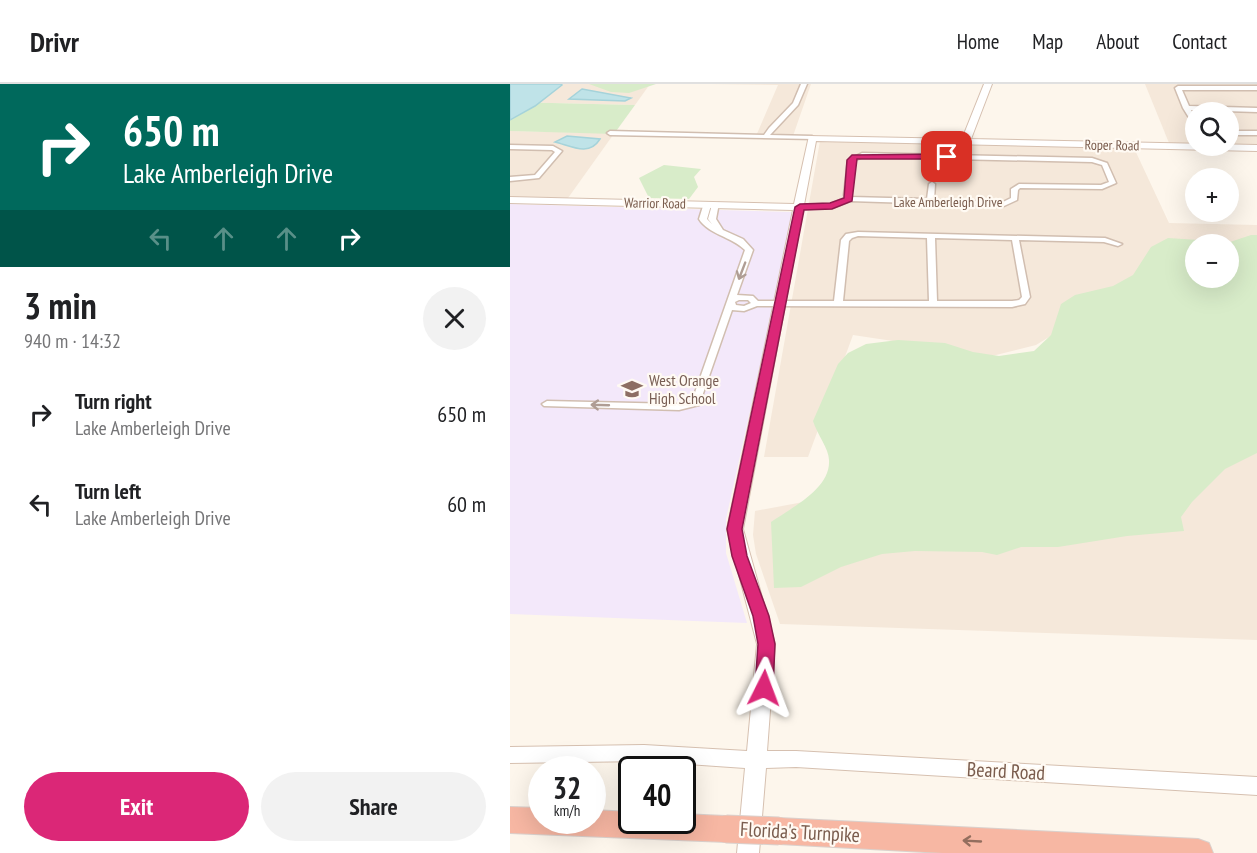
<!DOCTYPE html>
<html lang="en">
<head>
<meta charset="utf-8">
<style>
  body { margin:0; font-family:"PT Sans Narrow",sans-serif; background:#f2f2f2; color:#202124; height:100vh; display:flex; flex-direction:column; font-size:22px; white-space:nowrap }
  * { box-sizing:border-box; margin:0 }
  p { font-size:20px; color:#757577 }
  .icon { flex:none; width:33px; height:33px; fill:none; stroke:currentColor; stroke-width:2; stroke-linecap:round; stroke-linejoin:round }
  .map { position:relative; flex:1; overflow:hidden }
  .side { display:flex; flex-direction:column; background:#fff; width:510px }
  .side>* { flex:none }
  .top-card { background:#00695c; color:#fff; overflow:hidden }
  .tools { position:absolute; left:675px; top:18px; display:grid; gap:12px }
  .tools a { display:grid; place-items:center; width:54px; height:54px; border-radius:50%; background:#fff; box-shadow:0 6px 24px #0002; font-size:30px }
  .speed { position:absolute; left:18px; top:672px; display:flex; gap:12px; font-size:30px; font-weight:700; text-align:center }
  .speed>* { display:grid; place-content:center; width:78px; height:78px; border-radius:50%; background:#fff; box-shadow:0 6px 24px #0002; line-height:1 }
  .speed small { font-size:15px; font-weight:400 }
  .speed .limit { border:3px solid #111; border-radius:9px; background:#fff; color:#111 }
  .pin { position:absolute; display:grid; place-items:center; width:51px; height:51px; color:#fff; margin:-26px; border-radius:12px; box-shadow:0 3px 9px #0006 }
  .me { position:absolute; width:66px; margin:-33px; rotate:3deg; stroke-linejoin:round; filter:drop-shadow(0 0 4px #0008) }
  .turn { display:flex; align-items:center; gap:21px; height:126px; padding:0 24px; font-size:27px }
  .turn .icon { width:78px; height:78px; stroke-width:2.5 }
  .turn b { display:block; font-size:42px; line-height:51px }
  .lanes { display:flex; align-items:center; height:57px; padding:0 24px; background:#0003; justify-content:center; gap:30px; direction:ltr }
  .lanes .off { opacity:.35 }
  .round { display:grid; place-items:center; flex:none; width:63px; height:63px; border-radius:32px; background:#f2f2f2 }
  .overview { display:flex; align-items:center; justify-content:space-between; height:102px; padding:0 24px }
  h1 { font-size:36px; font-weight:800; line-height:45px }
  .button { display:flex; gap:12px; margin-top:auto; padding:12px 24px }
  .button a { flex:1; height:69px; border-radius:36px; background:#db2777; color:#fff; font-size:24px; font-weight:800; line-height:69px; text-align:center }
  .button a+a { background:#f2f2f2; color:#202124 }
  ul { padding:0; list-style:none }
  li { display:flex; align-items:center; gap:18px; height:90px; padding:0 24px }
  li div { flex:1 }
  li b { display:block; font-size:22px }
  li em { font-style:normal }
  header { display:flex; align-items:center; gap:36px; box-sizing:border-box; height:84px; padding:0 30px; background:#fff; border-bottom:2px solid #e0e0e0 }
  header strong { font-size:28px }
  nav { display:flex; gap:33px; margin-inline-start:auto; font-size:21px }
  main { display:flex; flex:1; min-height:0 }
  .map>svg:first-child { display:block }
  .residential { fill:#f5e8da }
  .education { fill:#f3e8fa }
  .green { fill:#d8ecc9; fill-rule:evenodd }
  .water { fill:#bfe3e8; stroke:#a5d3da; stroke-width:1.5 }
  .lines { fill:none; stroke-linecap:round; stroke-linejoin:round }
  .street-casing { stroke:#d1beb0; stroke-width:3 }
  .secondary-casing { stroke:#d6c0b0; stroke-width:2 }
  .highway-casing { stroke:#dad1cd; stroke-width:2 }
  .street { fill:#fff; fill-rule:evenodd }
  .secondary { fill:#fff; fill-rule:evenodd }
  .highway { fill:#f7b7a3; fill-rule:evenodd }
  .highway-bridge-casing { stroke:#dad1cd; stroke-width:29; stroke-linecap:butt }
  .highway-bridge { stroke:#f7b7a3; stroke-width:27 }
  .oneway { stroke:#af9d94 }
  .oneway2 { stroke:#936e5e }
  .route { fill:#db2777; stroke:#8e194d; stroke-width:1.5 }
  .labels { text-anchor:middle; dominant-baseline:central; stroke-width:4.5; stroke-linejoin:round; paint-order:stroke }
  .far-street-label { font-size:14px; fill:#7a5c4d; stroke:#fffaf3 }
  .education-label { font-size:16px; fill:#785e54; stroke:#fffaf3; text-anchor:start }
  .near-street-label { font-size:20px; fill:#7a5c4d; stroke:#fffaf3 }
</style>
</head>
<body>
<header>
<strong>Drivr</strong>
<nav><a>Home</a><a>Map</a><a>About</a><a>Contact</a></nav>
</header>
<main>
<section class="side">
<div class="top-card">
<div class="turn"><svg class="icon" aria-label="right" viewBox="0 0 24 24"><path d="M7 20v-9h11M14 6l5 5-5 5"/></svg><div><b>650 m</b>Lake Amberleigh Drive</div></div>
<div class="lanes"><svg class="icon off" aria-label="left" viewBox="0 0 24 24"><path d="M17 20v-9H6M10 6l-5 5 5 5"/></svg><svg class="icon off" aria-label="ahead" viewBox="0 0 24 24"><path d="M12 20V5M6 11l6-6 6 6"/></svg><svg class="icon off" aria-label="ahead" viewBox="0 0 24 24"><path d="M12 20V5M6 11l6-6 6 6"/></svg><svg class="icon" aria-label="right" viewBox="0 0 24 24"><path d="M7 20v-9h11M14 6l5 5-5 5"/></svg></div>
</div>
<div class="overview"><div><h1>3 min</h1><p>940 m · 14:32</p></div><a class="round"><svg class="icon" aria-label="close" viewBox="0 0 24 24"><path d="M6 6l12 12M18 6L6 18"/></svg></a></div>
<ul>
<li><svg class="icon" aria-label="right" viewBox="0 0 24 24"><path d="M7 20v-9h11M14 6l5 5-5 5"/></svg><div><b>Turn right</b><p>Lake Amberleigh Drive</p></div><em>650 m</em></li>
<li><svg class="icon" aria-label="left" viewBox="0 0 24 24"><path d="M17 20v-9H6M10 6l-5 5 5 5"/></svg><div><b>Turn left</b><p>Lake Amberleigh Drive</p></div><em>60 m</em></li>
</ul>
<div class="button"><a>Exit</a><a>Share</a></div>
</section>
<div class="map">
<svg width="747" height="769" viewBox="0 0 747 769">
  <rect width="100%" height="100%" fill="#fdf6ec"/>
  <g class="residential">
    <path d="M0 0H140L125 21 0 18Z"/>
    <path d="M200 0H301L283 52H246L268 1Z"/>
    <path d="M635 0H747V61L719 60 718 28H686L685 59H659Z"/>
    <path d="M0 47 97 49 103 51 58 114 0 113Z"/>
    <path d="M310 57 624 64 659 139 747 141V158L686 160 685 163 526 261 482 272 343 251 298 373H254Z"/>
    <path d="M747 333V556L270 540 246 470 243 451 245 427Z"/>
  </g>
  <path class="education" d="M0 120 282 128 265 215 216 435V469L237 539 0 530Z"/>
  <g class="green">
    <path d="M79 0H146L119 9 101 8Z"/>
    <path d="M0 18 125 21 104 50 0 47Z"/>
    <path d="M154 81 191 85 184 93 188 103 179 115 139 114 129 94Z"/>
    <path d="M741 151H747V369L715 385 682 418 671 433 674 447 617 452 548 463H511L487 471 472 468 405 467 372 470 331 483 291 503 264 504 261 438C281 424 321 405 319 376 319 365 307 350 303 337L328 280 338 269 356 260 388 256 435 259 463 268 489 272 524 267 541 251 551 220 565 211 603 202 623 191 641 163 658 154 720 158ZM718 160V194H686V160Z"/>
  </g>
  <g class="water">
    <path d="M0 0H51L52 1 25 22 0 36Z"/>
    <path d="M72 5 121 14 115 17 59 15Z"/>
    <path d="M57 52 90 55C79 73 61 62 45 58Z"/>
  </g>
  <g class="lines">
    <defs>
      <g id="street">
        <path d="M291 0H297L288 21 260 51 302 52 305 54 304 55 100 51 97 49 100 47 254 51 259 44 283 19Z"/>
        <path d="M747 2V6H672L679 22 747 24V28L681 26 686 35V45L673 24 665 4 668 2Z"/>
        <rect x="718" y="47" width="29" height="4"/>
        <path d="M0 61 43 62 52 67 29 94 0 97V93L25 91 45 68 42 66 0 65Z"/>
        <path d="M352 69 582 74 597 79 606 99 592 105 510 104 508 106 507 116 494 122 340 117 322 124 286 125 285 123 289 121 321 120 335 114 334 111 338 76ZM353 73 582 78 592 81 599 98 591 101 509 100 501 105V114L493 118 424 116 425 100 422 98 419 100 417 115 341 113 344 77Z"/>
        <path d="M194 119 201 121 197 135 202 140 198 135 202 121 209 119 206 135 213 146 233 155 243 166 227 211 243 212 248 217H324L331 156 336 150 348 148 595 154 612 160 608 162 594 158 509 156 520 213 515 220 502 223 247 222 234 227 222 226 189 321 169 326 34 322 32 320 37 317 169 320 182 317 235 166C222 153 198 150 189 135ZM348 152 417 154 419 217H333L339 157 342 154ZM425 154 502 156 512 213 509 216 502 217H427ZM229 216H238L241 219 234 222 226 221 225 218Z"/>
      </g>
      <path id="secondary" d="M474 0H482L461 55 747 61V67L306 57 233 445 265 560 257 667H286L747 693V711L286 683 256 684 249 769H227L235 684 134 677 0 679V663L134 661 237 667 247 560 217 445 283 126 0 119V113L284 120 299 52 452 55Z"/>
      <g id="highway">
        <path d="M0 723 32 724V736H82V726L122 728V736H172V730L216 732 227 736 231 745 227 754 216 758 0 749Z"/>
        <path d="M269 734 688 755 699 759 703 769H433L269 760 258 756 254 747 258 738Z"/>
      </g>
    </defs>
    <use href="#street" class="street-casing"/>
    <use href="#secondary" class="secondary-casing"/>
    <use href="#highway" class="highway-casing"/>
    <use href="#street" class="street"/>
    <use href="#secondary" class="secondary"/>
    <use href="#highway" class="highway"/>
    <defs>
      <path id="highway-bridge" d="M216 745 269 747"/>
    </defs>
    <use href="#highway-bridge" class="highway-bridge-casing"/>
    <use href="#highway-bridge" class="highway-bridge"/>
  </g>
  <defs><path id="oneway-shaft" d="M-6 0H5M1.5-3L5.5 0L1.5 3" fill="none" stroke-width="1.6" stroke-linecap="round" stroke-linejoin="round" transform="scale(1.5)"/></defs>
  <g class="oneway">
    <use href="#oneway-shaft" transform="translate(232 187) rotate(111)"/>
    <use href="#oneway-shaft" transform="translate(90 321) rotate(-178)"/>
  </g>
  <use class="oneway2" href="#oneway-shaft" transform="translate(462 757) rotate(-177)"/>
  <path class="route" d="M437 70 441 73 440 75H347L342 117 322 125 294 126 232 445 237 472 259 532 265 560 263 604 260 609 254 611 248 609 245 604 248 560 243 532 222 472 217 445 285 123 290 120 320 119 334 114 337 76 342 71Z"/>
  <defs>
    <symbol id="school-bare" viewBox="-9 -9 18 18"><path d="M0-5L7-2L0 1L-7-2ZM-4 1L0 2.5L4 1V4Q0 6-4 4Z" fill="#8d6e63" stroke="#fffaf3" stroke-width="2.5" paint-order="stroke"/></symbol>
  </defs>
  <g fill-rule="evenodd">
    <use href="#school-bare" x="107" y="290" width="30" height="30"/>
  </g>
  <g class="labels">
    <g class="far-street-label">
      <text transform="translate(602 61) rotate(1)">Roper Road</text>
      <text x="438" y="118">Lake Amberleigh Drive</text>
      <text transform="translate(145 119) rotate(1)">Warrior Road</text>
    </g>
    <g class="education-label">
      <text x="139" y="296">West Orange<tspan x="139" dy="18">High School</tspan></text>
    </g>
    <g class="near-street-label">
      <text transform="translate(496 687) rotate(3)">Beard Road</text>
      <text transform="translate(290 748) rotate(3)">Florida's Turnpike</text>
    </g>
  </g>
</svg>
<div class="tools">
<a><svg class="icon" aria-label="search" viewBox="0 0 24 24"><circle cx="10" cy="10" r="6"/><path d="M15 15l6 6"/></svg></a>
<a>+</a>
<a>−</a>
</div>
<div class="speed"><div>32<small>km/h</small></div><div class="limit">40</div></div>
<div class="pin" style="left:437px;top:73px;background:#d93025"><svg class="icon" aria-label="arrive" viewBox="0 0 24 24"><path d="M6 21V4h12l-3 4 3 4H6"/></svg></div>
<svg class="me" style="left:254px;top:604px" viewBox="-20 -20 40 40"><path d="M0-17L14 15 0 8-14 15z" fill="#db2777" stroke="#fff" stroke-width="4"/></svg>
</div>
</main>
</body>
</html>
